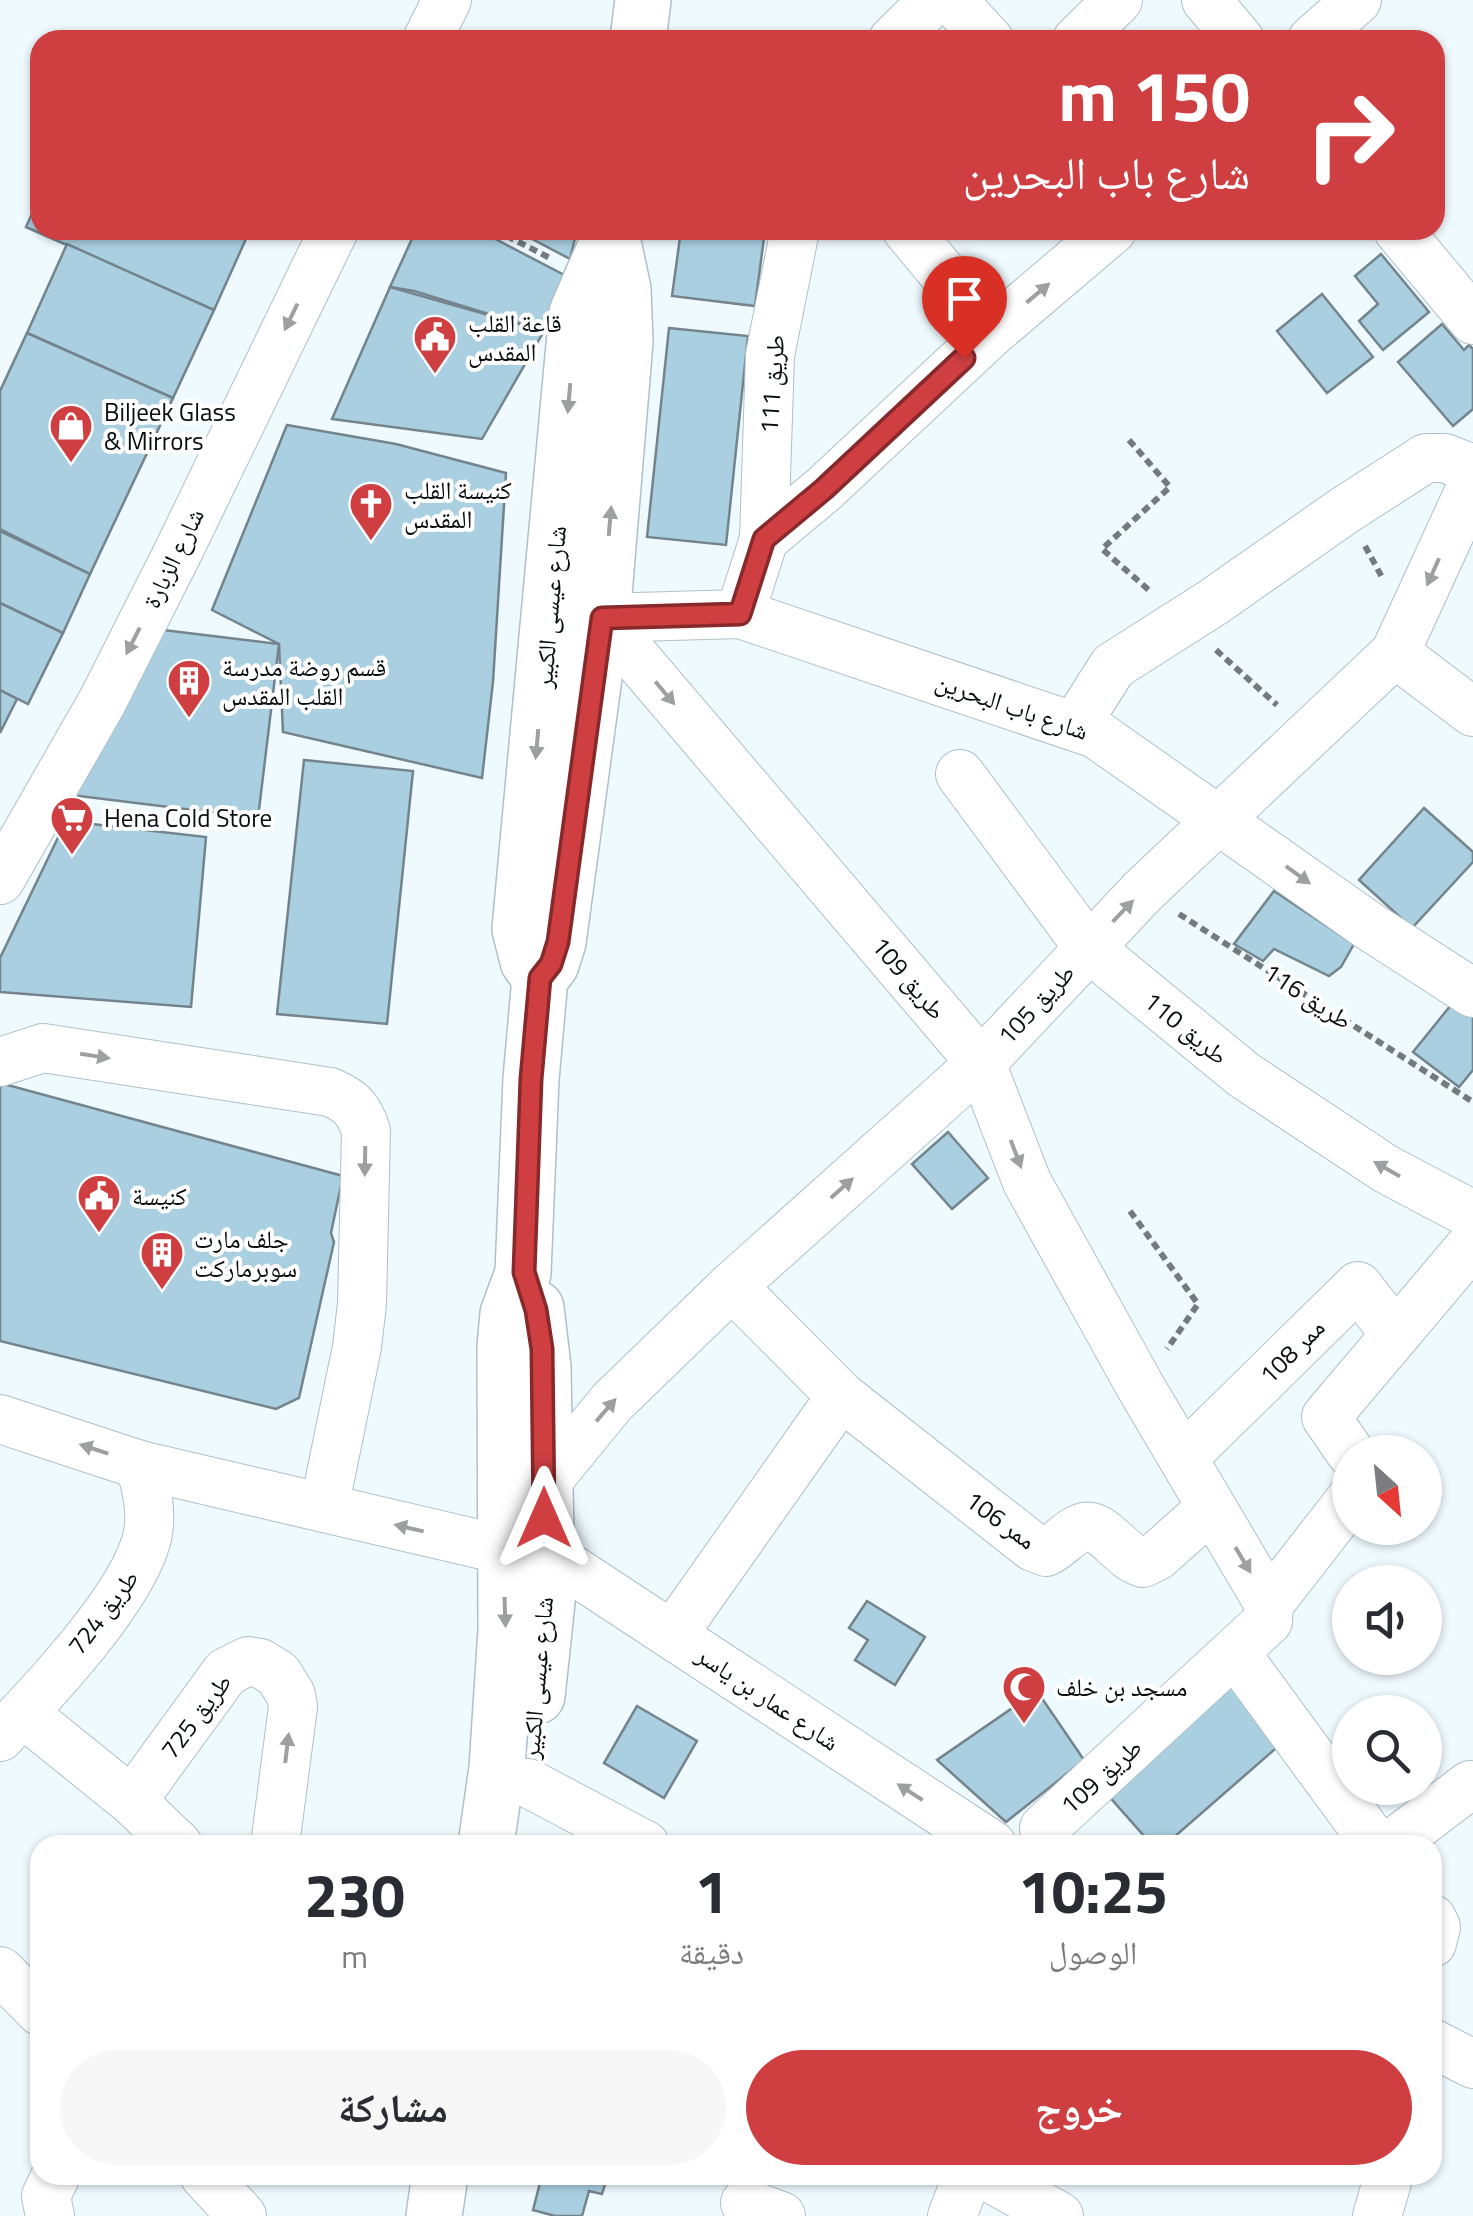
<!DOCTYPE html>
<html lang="ar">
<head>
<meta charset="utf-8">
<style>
  body { margin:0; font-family:"Titillium Web","Noto Naskh Arabic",sans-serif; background:#f7f7f7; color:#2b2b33; direction:rtl; height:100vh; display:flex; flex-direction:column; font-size:38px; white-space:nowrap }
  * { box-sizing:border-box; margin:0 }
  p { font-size:32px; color:#7c7c81 }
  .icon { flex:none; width:55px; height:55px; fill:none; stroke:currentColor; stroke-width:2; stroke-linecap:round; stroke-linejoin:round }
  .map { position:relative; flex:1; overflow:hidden; direction:ltr }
  .drawer { position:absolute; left:30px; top:1835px; width:1412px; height:350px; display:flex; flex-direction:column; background:#fff; border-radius:30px; box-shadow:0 2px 8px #0004; direction:rtl }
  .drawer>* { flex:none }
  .hud { position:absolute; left:30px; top:30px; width:1415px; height:210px; border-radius:30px; box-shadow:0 2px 8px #0004; direction:rtl; background:#cf3f42; color:#fff; overflow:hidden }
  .needle { width:65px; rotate:153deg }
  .buttons { position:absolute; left:1332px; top:1435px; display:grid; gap:20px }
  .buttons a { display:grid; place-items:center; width:110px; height:110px; border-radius:50%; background:#fff; box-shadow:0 2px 8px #0004; font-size:50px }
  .pin { position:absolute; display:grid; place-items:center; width:85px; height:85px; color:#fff; margin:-102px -42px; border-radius:50% 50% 50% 0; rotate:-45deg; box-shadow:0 0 10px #0007 }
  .pin .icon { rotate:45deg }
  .me { position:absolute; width:110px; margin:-55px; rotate:0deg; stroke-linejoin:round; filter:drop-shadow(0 0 8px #0008) }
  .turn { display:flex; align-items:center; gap:35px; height:210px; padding:0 30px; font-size:45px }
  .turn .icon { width:130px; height:130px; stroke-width:2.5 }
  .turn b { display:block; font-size:70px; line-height:85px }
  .eta { display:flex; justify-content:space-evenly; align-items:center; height:170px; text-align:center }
  .eta b { font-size:60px; font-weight:700; line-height:70px }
  .action { display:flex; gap:20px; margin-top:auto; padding:20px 30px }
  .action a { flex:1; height:115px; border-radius:60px; background:#cf3f42; color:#fff; font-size:40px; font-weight:700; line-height:115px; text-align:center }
  .action a+a { background:#f7f7f7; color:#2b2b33 }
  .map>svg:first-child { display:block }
  .building { fill:#a9cfe1; stroke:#74848c; stroke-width:2.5 }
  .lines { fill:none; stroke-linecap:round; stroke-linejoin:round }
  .minor-casing { stroke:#aec0c8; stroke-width:50 }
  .major-casing { stroke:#aec0c8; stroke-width:58 }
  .path { stroke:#737b7f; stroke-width:6; stroke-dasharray:8 5; stroke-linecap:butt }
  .minor { stroke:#fff; stroke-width:48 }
  .major { stroke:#fff; stroke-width:55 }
  .oneway { fill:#9d9fa0 }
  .route-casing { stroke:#87292b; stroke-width:25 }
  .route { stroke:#cf3f42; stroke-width:18 }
  .labels { text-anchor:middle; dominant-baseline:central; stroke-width:8; stroke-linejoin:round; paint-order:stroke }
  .poi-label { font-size:25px; fill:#090f11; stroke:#fff; text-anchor:start }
  .street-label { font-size:25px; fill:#090f11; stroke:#fff }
</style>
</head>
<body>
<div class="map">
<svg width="1473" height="2216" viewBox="0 0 1473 2216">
  <rect width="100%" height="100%" fill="#effaff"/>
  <g class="building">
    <path d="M40 196V230H250L214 310 26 227Z"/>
    <path d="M416 230H478L570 278 544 331 414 291 390 287Z"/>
    <path d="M515 230H577L570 259Z"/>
    <path d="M681 230H765L755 306 672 296Z"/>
    <path d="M67 244 214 310 173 398 27 333Z"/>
    <path d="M1381 254 1429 312 1383 350 1359 321 1378 304 1355 276Z"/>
    <path d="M390 287 544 331 482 439 332 419Z"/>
    <path d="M1322 294 1373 357 1327 393 1277 331Z"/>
    <path d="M1442 324 1464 350 1469 345 1473 349V409L1453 426 1398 362Z"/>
    <path d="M669 328 748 336 726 545 647 537Z"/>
    <path d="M27 333 173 398 90 574 0 529V391Z"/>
    <path d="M287 425 396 444 506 473 493 682 482 778 283 732 279 644 212 610Z"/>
    <path d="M0 531 90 574 63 633 0 603Z"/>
    <path d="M0 603 63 633 28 704 0 690Z"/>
    <path d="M155 629 279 644 258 818 71 795Z"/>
    <path d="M0 690 17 699 0 733Z"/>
    <path d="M304 760 413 771 387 1024 277 1014Z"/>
    <path d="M1424 808 1473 852V862L1412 928 1359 880Z"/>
    <path d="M66 821 206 837 191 1007 0 992V958Z"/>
    <path d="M1274 891 1354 944 1341 967 1329 976 1274 949 1263 961 1234 944Z"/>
    <path d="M1455 1000 1473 1015V1070L1459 1087 1413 1052Z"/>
    <path d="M0 1083 343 1176 331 1233 334 1242 299 1398 276 1409 0 1341Z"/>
    <path d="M948 1132 988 1178 952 1209 912 1164Z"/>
    <path d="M867 1601 925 1637 895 1685 855 1660 868 1640 849 1628Z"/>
    <path d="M1232 1670 1290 1736 1165 1845H1152L1100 1786Z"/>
    <path d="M1037 1691 1084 1760 1006 1822 937 1760Z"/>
    <path d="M637 1706 697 1741 664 1798 604 1763Z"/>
    <path d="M542 2175H608L602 2194 589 2191 582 2216H555L533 2210Z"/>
  </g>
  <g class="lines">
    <defs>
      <g id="minor">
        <path d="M952 0 989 40"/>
        <path d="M1206 0 1240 40"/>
        <path d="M427 40 447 0"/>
        <path d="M893 40 934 0"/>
        <path d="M1077 40 1118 0"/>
        <path d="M1312 40 1357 0"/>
        <path d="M907 230 992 332"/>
        <path d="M1398 230 1473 320"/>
        <path d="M764 539 770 355 795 230"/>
        <path d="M740 614 764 539 824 489 992 332 1112 230"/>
        <path d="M602 618 981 1063 1027 1182 1140 1386 1269 1604 1268 1621 1044 1828"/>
        <path d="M602 618 740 614 1096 734 1369 926 1473 993"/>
        <path d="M1395 653 1473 712"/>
        <path d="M1075 726 1113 666 1212 603 1345 510 1426 458H1445L1473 469"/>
        <path d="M960 774 1088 947 1244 1075 1386 1169 1473 1215"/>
        <path d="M0 880 102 702 177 554 334 230"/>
        <path d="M0 1062 43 1048 330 1092C351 1101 359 1109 366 1131L362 1304 357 1347 324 1508"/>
        <path d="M732 1286 841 1396 1033 1547 1046 1552C1059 1546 1068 1533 1081 1528 1102 1519 1120 1557 1143 1563L1157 1556 1211 1508"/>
        <path d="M0 1419 140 1465 504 1550"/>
        <path d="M1350 1452 1326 1417 1473 1243"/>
        <path d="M1183 1458 1358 1286 1395 1334"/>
        <path d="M544 1485 612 1402 732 1286 981 1063 1143 891 1395 653 1473 483"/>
        <path d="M544 1551 992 1845"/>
        <path d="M1269 1604 1350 1500"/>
        <path d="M673 1634 841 1396"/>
        <path d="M1236 1654 1376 1845"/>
        <path d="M23 1713 132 1801 178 1845"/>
        <path d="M0 1737C44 1691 137 1593 148 1533 152 1509 146 1487 140 1465"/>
        <path d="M528 1783 645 1845"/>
        <path d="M132 1801 226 1672 248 1661 260 1663 278 1674 291 1695 293 1707 275 1845"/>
        <path d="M1391 1845 1470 1785"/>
        <path d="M1432 1919 1436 1927 1432 1943"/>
        <path d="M0 1971 40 2011"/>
        <path d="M1432 2043 1473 2064"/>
        <path d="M204 2175 242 2216"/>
        <path d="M985 2175 1059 2216"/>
        <path d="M745 2203 781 2216"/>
        <path d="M50 2216 46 2196 56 2175"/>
        <path d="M952 2216 968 2175"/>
        <path d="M1377 2216 1389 2175"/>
      </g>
      <g id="major">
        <path d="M638 40 643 0"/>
        <path d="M540 978 528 961 520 929 577 313 613 230"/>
        <path d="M536 1308 543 1367 547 1602 537 1696"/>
        <path d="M486 1845 497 1768 506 1630 505 1347 508 1314 523 1273 531 1079 540 978 551 964 558 942 602 618 625 342 623 289 612 238"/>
        <path d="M434 2216 440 2175"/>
      </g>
    </defs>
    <use href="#minor" class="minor-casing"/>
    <use href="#major" class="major-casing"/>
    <g class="path">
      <path d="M495 230 552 259"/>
      <path d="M1129 440 1170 487 1102 549 1151 592"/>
      <path d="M1365 546 1383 579"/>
      <path d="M1216 650 1277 705"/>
      <path d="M1179 914 1473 1102"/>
      <path d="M1130 1211 1198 1304 1167 1349"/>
    </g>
    <use href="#minor" class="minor"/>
    <use href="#major" class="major"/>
  </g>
  <defs><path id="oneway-solid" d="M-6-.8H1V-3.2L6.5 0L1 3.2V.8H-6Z" transform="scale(2.5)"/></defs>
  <g class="oneway">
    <use href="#oneway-solid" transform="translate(1038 293) rotate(-40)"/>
    <use href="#oneway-solid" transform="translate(291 317) rotate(116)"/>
    <use href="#oneway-solid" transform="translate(569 398) rotate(95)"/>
    <use href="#oneway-solid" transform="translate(610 521) rotate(-85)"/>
    <use href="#oneway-solid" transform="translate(1433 572) rotate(114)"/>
    <use href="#oneway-solid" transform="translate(133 641) rotate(117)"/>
    <use href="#oneway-solid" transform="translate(665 693) rotate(50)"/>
    <use href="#oneway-solid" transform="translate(537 744) rotate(95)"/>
    <use href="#oneway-solid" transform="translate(1298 875) rotate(36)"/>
    <use href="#oneway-solid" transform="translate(1123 911) rotate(-46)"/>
    <use href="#oneway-solid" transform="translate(95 1056) rotate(9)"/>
    <use href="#oneway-solid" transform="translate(1016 1154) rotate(69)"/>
    <use href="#oneway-solid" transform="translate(365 1161) rotate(91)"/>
    <use href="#oneway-solid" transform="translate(1387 1169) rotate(-150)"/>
    <use href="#oneway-solid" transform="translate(842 1188) rotate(-42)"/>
    <use href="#oneway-solid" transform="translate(606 1410) rotate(-49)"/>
    <use href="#oneway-solid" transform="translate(94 1449) rotate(-162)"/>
    <use href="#oneway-solid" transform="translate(409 1528) rotate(-167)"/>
    <use href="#oneway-solid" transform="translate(1243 1560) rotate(59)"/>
    <use href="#oneway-solid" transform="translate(505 1612) rotate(88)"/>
    <use href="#oneway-solid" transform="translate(287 1748) rotate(-83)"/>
    <use href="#oneway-solid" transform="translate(910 1792) rotate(-147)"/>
  </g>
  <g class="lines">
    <defs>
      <path id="route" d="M544 1518 542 1349 536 1310 524 1272 531 1079 540 978 551 964 558 942 602 618 740 614 764 539 824 489 964 358"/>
    </defs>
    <use href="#route" class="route-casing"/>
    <use href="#route" class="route"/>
  </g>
  <defs>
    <symbol id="civic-pin" viewBox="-11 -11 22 30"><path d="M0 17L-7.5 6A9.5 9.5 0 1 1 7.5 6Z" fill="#cf3f42" stroke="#fff"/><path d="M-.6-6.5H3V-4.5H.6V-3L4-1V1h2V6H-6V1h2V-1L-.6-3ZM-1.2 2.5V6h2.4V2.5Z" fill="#fff"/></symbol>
    <symbol id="shop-pin" viewBox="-11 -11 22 30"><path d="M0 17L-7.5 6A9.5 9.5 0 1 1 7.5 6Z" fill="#cf3f42" stroke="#fff"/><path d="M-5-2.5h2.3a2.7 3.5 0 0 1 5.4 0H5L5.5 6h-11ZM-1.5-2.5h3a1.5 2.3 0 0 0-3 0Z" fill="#fff"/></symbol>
    <symbol id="church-pin" viewBox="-11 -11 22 30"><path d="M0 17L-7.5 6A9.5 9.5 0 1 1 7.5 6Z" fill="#cf3f42" stroke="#fff"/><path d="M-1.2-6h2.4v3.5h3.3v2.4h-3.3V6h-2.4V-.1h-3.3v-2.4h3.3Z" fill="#fff"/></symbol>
    <symbol id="building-pin" viewBox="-11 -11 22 30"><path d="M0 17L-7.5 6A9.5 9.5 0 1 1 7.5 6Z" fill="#cf3f42" stroke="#fff"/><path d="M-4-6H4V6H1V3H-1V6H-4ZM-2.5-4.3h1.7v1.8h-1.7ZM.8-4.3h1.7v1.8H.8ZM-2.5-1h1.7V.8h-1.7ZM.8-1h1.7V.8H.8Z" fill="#fff"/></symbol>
    <symbol id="supermarket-pin" viewBox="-11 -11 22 30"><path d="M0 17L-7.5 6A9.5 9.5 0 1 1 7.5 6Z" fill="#cf3f42" stroke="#fff"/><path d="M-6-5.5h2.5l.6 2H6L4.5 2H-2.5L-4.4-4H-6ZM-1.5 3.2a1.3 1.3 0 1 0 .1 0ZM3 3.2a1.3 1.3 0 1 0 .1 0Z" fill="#fff"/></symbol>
    <symbol id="mosque-pin" viewBox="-11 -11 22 30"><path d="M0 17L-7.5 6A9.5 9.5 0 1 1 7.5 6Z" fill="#cf3f42" stroke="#fff"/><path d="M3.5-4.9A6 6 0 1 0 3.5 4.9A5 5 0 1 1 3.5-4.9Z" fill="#fff"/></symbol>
  </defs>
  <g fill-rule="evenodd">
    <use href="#civic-pin" x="410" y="312" width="50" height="68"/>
    <use href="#shop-pin" x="46" y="401" width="50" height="68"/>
    <use href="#church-pin" x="346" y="479" width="50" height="68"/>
    <use href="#building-pin" x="164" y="656" width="50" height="68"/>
    <use href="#supermarket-pin" x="47" y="793" width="50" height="68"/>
    <use href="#civic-pin" x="74" y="1171" width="50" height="68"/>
    <use href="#building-pin" x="137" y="1228" width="50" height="68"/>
    <use href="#mosque-pin" x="999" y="1662" width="50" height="68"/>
  </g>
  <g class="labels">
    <g class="poi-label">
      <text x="468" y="323">قاعة القلب<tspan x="468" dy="29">المقدس</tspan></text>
      <text x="104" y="412">Biljeek Glass<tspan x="104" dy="29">&amp; Mirrors</tspan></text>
      <text x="404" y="490">كنيسة القلب<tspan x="404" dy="29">المقدس</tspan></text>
      <text x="222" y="667">قسم روضة مدرسة<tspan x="222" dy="29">القلب المقدس</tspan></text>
      <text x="104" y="818">Hena Cold Store</text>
      <text x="132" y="1196">كنيسة</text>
      <text x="194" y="1239">جلف مارت<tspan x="194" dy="29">سوبرماركت</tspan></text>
      <text x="1056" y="1687">مسجد بن خلف</text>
    </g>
    <g class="street-label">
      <text transform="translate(772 384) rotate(-86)">طريق 111</text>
      <text transform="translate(173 558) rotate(-64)">شارع الزبارة</text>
      <text transform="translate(550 607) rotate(-85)">شارع عيسى الكبير</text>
      <text transform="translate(1012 706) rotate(19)">شارع باب البحرين</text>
      <text transform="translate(909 978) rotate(50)">طريق 109</text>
      <text transform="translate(1308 996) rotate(33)">طريق 116</text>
      <text transform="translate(1036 1004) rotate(-47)">طريق 105</text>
      <text transform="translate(1186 1028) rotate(39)">طريق 110</text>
      <text transform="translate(1292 1351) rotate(-45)">ممر 108</text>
      <text transform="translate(1001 1520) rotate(36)">ممر 106</text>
      <text transform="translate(103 1612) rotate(-53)">طريق 724</text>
      <text transform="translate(537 1678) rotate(-85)">شارع عيسى الكبير</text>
      <text transform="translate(768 1698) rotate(34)">شارع عمار بن ياسر</text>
      <text transform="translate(196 1716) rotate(-53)">طريق 725</text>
      <text transform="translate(1101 1776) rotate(-42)">طريق 109</text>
    </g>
  </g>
</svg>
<div class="buttons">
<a><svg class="needle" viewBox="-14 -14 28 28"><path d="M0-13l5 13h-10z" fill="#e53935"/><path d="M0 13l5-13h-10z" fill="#7c7c81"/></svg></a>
<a><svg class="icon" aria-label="sound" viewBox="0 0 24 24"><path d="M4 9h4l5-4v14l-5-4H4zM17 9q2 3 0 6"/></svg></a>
<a><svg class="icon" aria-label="search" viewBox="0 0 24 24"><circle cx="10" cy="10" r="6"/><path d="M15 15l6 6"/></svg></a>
</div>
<div class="pin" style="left:964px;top:358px;background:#d93025"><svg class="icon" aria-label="arrive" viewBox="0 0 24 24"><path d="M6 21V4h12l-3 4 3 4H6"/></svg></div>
<svg class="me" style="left:544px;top:1518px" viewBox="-20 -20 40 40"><path d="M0-17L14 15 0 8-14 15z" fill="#cf3f42" stroke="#fff" stroke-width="4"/></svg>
<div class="hud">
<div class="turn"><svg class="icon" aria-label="right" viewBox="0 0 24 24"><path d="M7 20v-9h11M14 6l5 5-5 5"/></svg><div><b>150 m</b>شارع باب البحرين</div></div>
</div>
<section class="drawer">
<div class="eta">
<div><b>10:25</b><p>الوصول</p></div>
<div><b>1</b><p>دقيقة</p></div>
<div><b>230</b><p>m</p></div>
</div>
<div class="action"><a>خروج</a><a>مشاركة</a></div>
</section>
</div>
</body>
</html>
